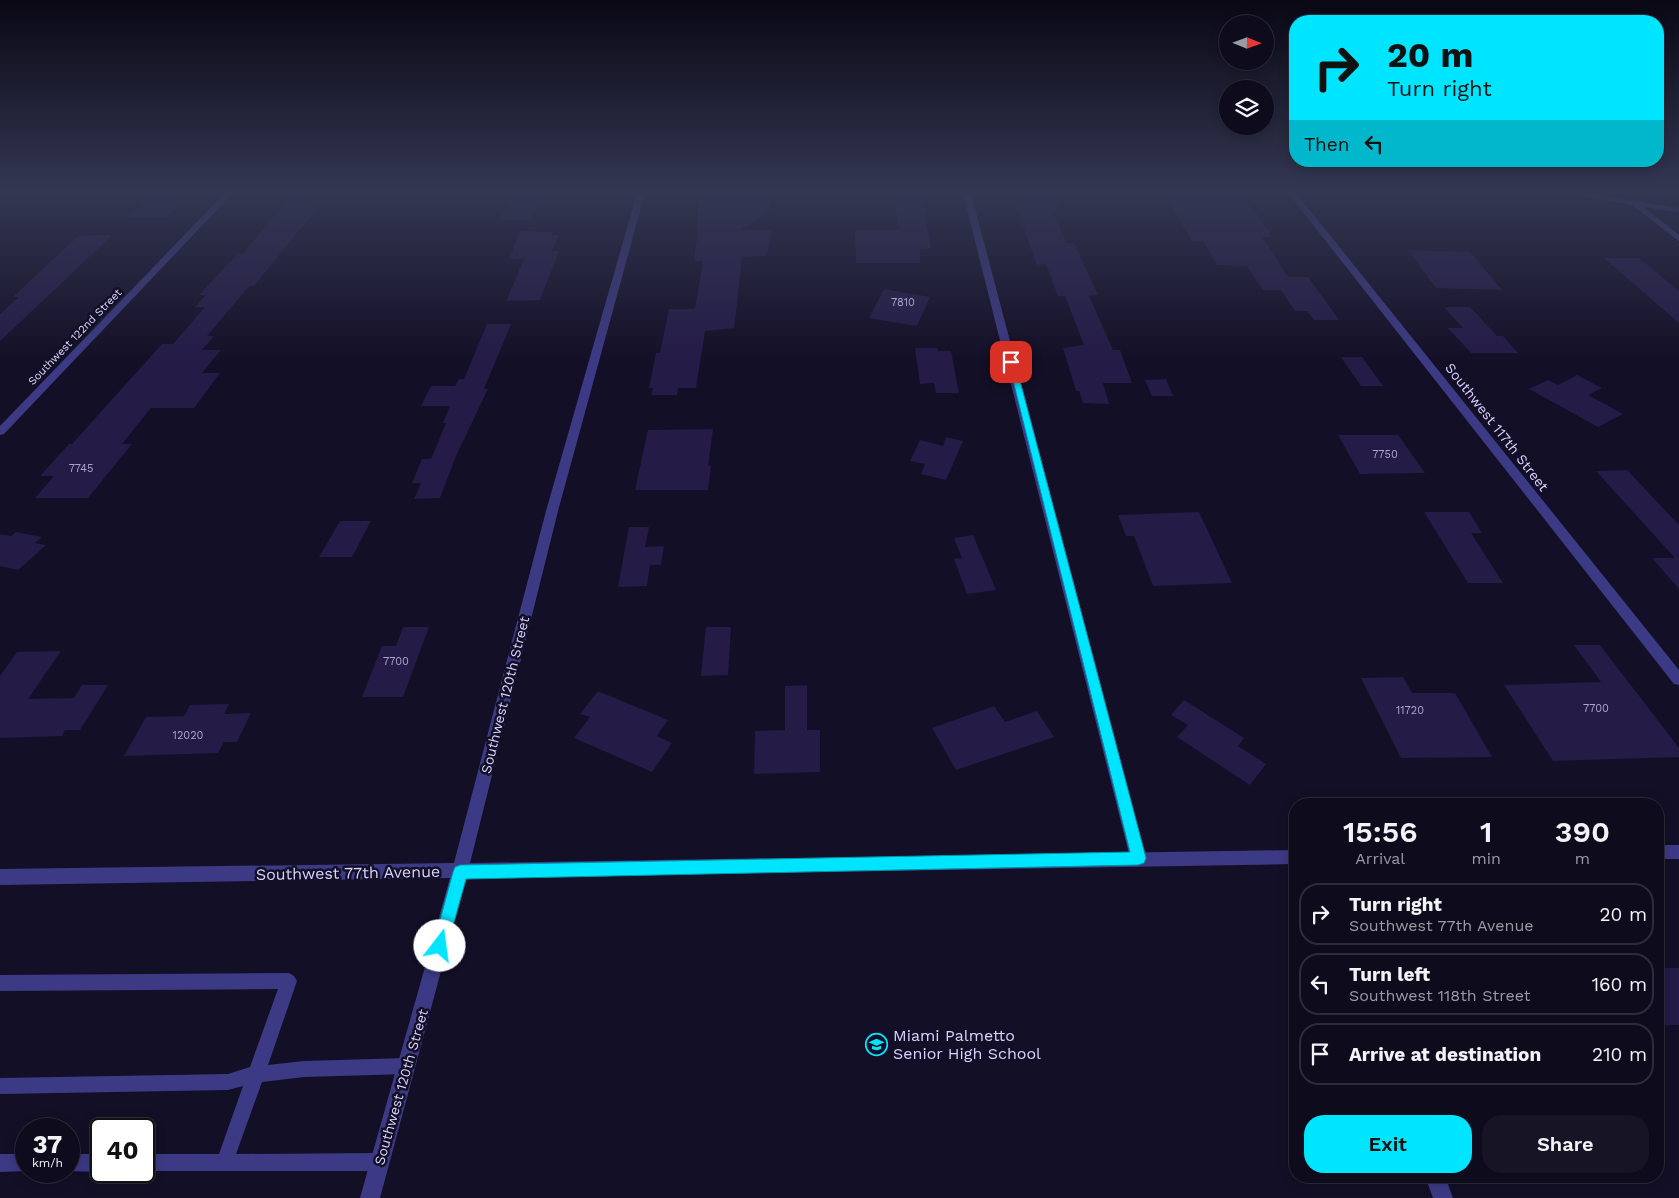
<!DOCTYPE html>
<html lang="en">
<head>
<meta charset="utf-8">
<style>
  body { margin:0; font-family:"Work Sans",sans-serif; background:#171425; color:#f1f3f6; height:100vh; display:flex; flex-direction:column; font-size:19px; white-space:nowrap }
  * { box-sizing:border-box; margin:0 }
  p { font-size:16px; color:#9b9ba3 }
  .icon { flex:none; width:28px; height:28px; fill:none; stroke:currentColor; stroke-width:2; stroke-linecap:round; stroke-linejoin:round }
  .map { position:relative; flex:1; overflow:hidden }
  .sheet { position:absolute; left:1289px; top:798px; width:375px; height:385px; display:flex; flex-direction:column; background:#0e0b1c; border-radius:20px; box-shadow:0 2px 12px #0003,0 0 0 1px #2e2b3b }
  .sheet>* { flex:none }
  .hud { position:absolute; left:1289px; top:15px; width:375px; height:152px; border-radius:20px; box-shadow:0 2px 12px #0003,0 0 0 1px #2e2b3b; background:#00e5ff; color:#111; overflow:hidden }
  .needle { width:32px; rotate:91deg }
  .fabs { position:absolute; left:1219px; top:15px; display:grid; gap:10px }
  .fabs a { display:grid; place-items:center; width:55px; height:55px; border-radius:50%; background:#0e0b1c; box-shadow:0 2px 12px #0003,0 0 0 1px #2e2b3b; font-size:25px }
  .speed { position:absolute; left:15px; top:1118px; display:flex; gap:10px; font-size:25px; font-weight:700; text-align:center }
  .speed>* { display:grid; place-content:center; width:65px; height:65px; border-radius:50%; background:#0e0b1c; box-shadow:0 2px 12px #0003,0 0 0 1px #2e2b3b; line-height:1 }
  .speed small { font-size:12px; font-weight:400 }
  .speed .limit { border:2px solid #111; border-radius:8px; background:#fff; color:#111 }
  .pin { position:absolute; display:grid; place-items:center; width:42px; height:42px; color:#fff; margin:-21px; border-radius:10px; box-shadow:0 2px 8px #0006 }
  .me { position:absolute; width:55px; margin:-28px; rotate:15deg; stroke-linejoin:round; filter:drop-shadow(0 0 4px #0008) }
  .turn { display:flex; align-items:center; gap:18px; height:105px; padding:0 15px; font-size:22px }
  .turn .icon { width:65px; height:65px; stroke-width:2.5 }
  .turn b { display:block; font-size:35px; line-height:42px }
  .then { display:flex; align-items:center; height:48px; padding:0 15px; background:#0003; gap:10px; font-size:19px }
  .eta { display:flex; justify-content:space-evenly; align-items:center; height:85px; text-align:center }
  .eta b { font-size:30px; font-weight:600; line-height:35px }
  .button { display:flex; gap:10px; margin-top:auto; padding:10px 15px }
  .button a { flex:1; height:58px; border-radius:20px; background:#00e5ff; color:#111; font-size:20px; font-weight:600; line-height:58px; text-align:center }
  .button a+a { background:#171425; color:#f1f3f6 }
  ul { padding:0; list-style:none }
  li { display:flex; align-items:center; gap:15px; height:62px; margin:0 10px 8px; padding:0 5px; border:2px solid #2e2b3b; border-radius:20px }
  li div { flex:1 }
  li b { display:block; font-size:19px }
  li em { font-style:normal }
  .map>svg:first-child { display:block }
  .building { fill:#241b47 }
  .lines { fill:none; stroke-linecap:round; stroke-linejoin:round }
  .service { fill:#3d3a85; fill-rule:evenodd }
  .minor { fill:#3d3a85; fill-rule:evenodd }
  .tertiary { fill:#3d3a85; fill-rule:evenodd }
  .route { fill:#00e5ff; stroke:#0095a6 }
  .labels { text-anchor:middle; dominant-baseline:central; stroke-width:5; stroke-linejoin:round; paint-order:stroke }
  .number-label { font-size:11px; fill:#aca6d1 }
  .far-street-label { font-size:11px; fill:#d9d4ff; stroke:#130f26 }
  .street-label { font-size:14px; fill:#d9d4ff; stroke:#130f26 }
  .near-street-label { font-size:16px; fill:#d9d4ff; stroke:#130f26 }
  .near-poi-label { font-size:16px; fill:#d9d4ff; stroke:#130f26; text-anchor:start }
</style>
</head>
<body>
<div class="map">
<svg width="1679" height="1198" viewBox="0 0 1679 1198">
  <rect width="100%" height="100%" fill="#130f26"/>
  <g class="building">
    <path d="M542 193 531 220H499L513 194Z"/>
    <path d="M710 193H770V211L740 230H772L767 256 742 257 734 328 705 331 696 388H678L677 395H651L653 388H649L656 353H660L669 309H695L703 261H694L698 230 697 210 700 199Z"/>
    <path d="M899 193H918L920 203H923L931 248 920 249V263H856L855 232 857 230H899L894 197H899Z"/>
    <path d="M1184 193H1223L1230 203H1249L1271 234H1269L1271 237H1262L1288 277H1308L1339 320H1314L1307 311H1295L1281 290H1263L1247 266 1217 265 1203 241H1192L1165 195H1186Z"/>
    <path d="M1025 194 1061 200 1054 214 1066 243H1074L1098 295 1089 296 1113 350H1120L1132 383H1103L1109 404 1083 403 1079 391H1076L1063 348 1084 345 1065 296H1058L1046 264 1037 265 1035 259 1016 206Z"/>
    <path d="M290 197H318L309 207H318L254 286H249L207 336H214L202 350H221L202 373H220L194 408H151L122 444H132L88 498H35L54 476H40L69 444H72L162 344H173L205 307H195L206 295H199L237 254H243Z"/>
    <path d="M150 198H187L166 217H127Z"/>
    <path d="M520 231 553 232 551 235H558L552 251H559L540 300 506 301 524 259H509Z"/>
    <path d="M112 235 68 277 0 341V314L19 297H13L78 236Z"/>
    <path d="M1408 250 1470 252 1502 290 1436 288Z"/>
    <path d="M1604 258H1639L1679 291V323Z"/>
    <path d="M884 289 930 297 917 326 869 318Z"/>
    <path d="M1444 307H1470L1497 336H1503L1518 353H1471L1448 328H1463Z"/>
    <path d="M487 324H511L484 389H488L456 456 440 498 414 499 421 483H412L422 459H431L446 423H443L450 406H421L431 386H455L459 379H464Z"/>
    <path d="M915 348H937L938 351H951L959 393H936L934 383 920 384Z"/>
    <path d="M1341 357H1362L1383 386H1361Z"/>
    <path d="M1577 375 1602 388 1588 395 1623 414 1598 427 1529 389 1548 380 1558 385Z"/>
    <path d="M1166 379 1173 396H1152L1145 380Z"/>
    <path d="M713 429 708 466 711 465 708 490H635L648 430Z"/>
    <path d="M1338 435H1398L1425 473 1360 474Z"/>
    <path d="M946 437 963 441 946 480 921 474 925 464 910 461 920 440 943 446Z"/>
    <path d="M1627 470 1679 525V589L1652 558H1675L1596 471Z"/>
    <path d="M1199 512 1232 583 1153 586 1134 536H1126L1118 515Z"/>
    <path d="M1424 512H1469L1482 533H1471L1503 583H1468Z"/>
    <path d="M340 521H371L352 557H319Z"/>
    <path d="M629 527H649L645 547 664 546 661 565H650L647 586 618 587Z"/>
    <path d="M16 532 42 537 35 543 46 545 18 570 0 566V534L11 536Z"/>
    <path d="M973 535 996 590 967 594 954 559 962 558 954 538Z"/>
    <path d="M403 627H429L403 697H362L382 646H396Z"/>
    <path d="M706 627H731L728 675 701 676Z"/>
    <path d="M1574 645H1600L1679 748V757L1553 761 1504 685 1601 682Z"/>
    <path d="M61 651 28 699 74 698 82 685H108L80 730H65L62 736 0 738V676L17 652Z"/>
    <path d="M1403 677 1412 693H1455L1492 757 1401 758 1361 678Z"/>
    <path d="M807 685V730H820V772L754 774 755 731 785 730V686Z"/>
    <path d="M598 691 668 720 657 736 672 743 652 772 574 738 590 717 580 714Z"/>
    <path d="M1184 700 1244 738 1238 746 1266 764 1250 785 1177 737 1188 725 1171 715Z"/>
    <path d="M229 704 224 714 251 713 237 742H224L218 753 124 756 146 717 184 716 190 705Z"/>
    <path d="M994 706 1005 722 1037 711 1054 737 956 770 932 728Z"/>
    <path d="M1658 968H1679V1025H1661L1658 1018Z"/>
  </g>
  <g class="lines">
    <g class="service">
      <path d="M289 973 294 976 297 981 268 1065 304 1061 407 1058 413 1060 415 1066 413 1072 407 1074 304 1077 262 1082 236 1154 380 1153 386 1156 389 1162 386 1168 380 1171H143L144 1154H219L243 1086 228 1090 0 1094V1078L228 1074 250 1067 278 989 0 991V975Z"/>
      <path d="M0 1154H26L27 1171 0 1172Z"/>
      <path d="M69 1154H101L102 1171 101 1172 68 1171Z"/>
    </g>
    <g class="minor">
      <path d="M225 193H233L4 434 0 435V426Z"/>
      <path d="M963 193H971L1146 858 1144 863 1138 865 1132 863 1130 858Z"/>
      <path d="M1288 193H1296L1679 670V685L1674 684Z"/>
      <path d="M1567 193H1585L1679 208V212L1643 207 1679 235V241L1632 205Z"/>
      <path d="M1425 1176H1445L1453 1198H1433Z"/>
    </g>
    <g class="tertiary">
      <path d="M637 193H645L558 511 470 863 1295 850V864L466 878 380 1198H360L450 878 0 885V869L454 863 546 511Z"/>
      <rect x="1658" y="845" width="21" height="14"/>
    </g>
  </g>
  <linearGradient id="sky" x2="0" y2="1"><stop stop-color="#0a0815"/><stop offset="0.53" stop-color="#333752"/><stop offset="1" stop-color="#333752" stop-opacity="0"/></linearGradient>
  <rect width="1679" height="361" fill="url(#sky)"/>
  <path class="route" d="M1008 360 1015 362 1146 858 1144 863 1138 865 466 879 446 951 440 953 435 951 433 946 453 872 455 867 460 865 1130 852Z"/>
  <defs>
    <symbol id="school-ring" viewBox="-11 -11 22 22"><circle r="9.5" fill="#130f26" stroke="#00e5ff" stroke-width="1.5"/><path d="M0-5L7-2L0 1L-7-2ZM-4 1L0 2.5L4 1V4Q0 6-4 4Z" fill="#00e5ff"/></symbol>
  </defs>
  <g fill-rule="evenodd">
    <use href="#school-ring" x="864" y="1032" width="25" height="25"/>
  </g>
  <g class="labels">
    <g class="number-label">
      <text x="903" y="302">7810</text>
      <text x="1385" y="454">7750</text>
      <text x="81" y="468">7745</text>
      <text x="396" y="661">7700</text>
      <text x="1596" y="708">7700</text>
      <text x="1410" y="710">11720</text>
      <text x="188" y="735">12020</text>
    </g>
    <g class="far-street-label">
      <text transform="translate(75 337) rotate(-46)">Southwest 122nd Street</text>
    </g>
    <g class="street-label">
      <text transform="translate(1497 427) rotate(52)">Southwest 117th Street</text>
      <text transform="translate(505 695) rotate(-76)">Southwest 120th Street</text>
      <text transform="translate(401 1087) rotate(-74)">Southwest 120th Street</text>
    </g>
    <g class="near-street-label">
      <text transform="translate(348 873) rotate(-1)">Southwest 77th Avenue</text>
    </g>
    <g class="near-poi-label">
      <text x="893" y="1035">Miami Palmetto<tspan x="893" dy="18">Senior High School</tspan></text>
    </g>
  </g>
</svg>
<div class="fabs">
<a><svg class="needle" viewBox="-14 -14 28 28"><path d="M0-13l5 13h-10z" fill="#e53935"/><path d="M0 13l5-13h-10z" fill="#9b9ba3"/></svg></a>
<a><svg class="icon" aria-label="layers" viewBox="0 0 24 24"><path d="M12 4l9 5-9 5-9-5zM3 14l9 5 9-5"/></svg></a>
</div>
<div class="speed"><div>37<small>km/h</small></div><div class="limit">40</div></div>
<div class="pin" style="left:1011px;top:362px;background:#d93025"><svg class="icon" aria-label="arrive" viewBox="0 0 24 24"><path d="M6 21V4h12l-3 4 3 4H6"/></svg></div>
<svg class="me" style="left:440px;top:946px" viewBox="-20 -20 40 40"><circle r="19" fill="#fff"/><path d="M0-13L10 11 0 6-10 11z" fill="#00e5ff"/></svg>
<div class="hud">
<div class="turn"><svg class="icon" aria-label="right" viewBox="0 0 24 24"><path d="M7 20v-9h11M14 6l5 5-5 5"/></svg><div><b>20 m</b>Turn right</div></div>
<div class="then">Then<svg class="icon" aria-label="left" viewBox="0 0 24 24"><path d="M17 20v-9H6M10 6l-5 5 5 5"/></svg></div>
</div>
<section class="sheet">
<div class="eta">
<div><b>15:56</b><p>Arrival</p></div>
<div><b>1</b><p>min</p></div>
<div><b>390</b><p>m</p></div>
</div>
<ul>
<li><svg class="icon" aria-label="right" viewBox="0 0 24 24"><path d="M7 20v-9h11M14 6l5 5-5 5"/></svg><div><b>Turn right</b><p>Southwest 77th Avenue</p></div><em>20 m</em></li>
<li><svg class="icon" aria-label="left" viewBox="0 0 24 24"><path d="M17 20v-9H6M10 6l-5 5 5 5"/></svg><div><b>Turn left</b><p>Southwest 118th Street</p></div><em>160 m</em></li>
<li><svg class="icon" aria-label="arrive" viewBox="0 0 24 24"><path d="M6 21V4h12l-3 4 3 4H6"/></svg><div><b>Arrive at destination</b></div><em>210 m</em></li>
</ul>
<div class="button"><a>Exit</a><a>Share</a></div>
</section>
</div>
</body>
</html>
